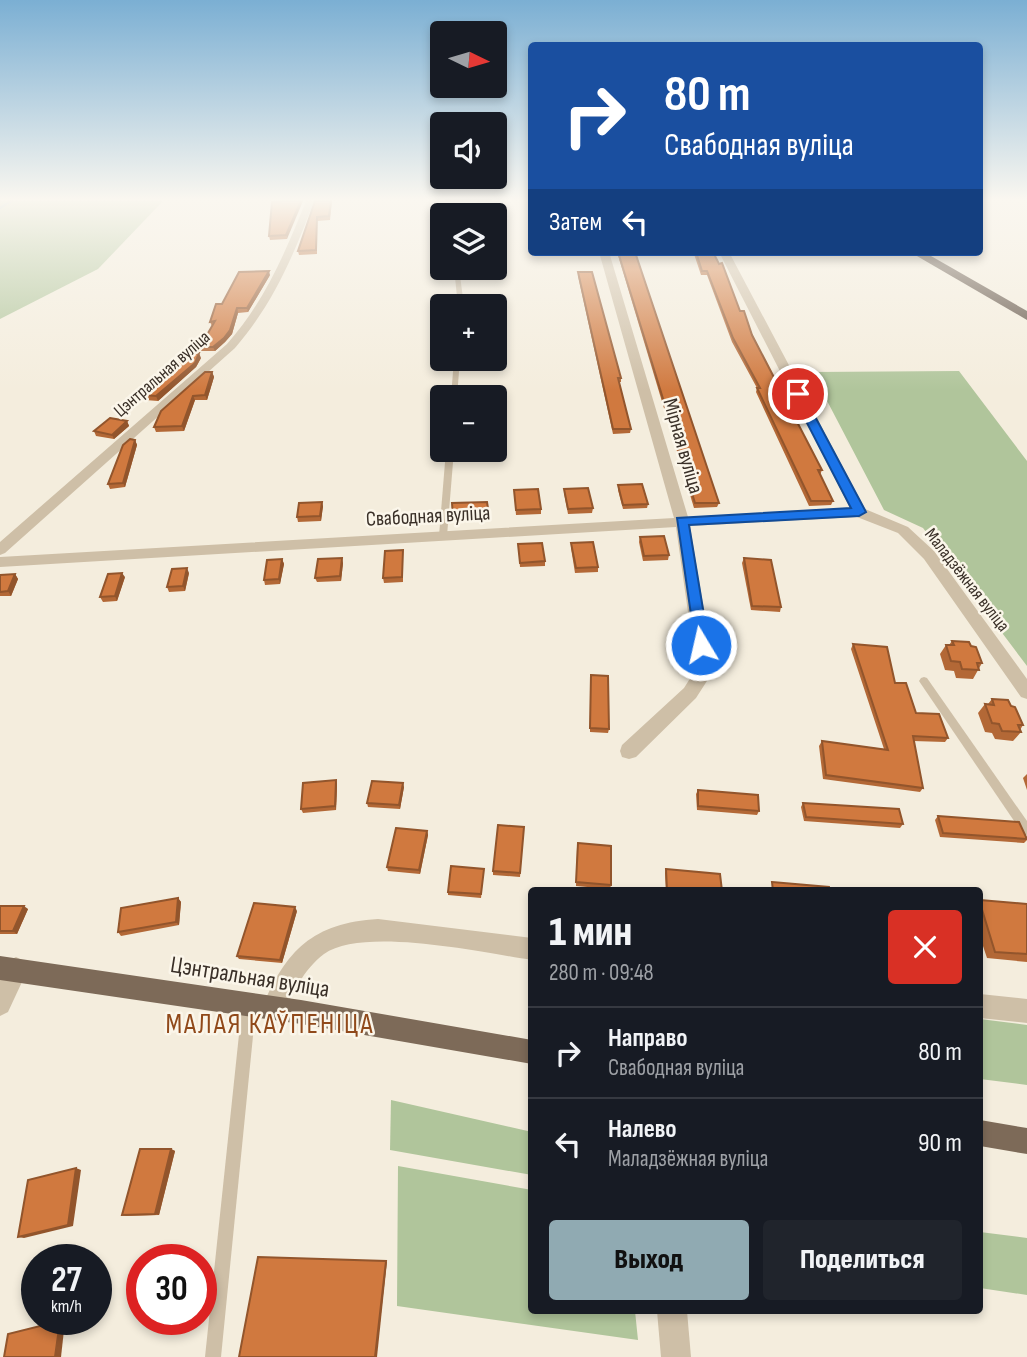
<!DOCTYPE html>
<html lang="ru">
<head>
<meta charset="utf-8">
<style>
  body { margin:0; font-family:"Sofia Sans Condensed",sans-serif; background:#20242c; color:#f1f3f6; height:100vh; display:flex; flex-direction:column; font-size:26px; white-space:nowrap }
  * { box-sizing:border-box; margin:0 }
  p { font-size:23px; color:#9ea1a6 }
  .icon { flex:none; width:38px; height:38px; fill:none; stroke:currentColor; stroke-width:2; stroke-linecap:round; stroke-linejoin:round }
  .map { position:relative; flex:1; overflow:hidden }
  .details { position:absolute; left:528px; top:887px; width:455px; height:427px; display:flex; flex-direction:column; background:#171b24; border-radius:7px; box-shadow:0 4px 10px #0003 }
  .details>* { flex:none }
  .guide { position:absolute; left:528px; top:42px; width:455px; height:214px; border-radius:7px; box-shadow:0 4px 10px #0003; background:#1a4fa0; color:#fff; overflow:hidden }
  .needle { width:46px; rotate:95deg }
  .buttons { position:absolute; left:430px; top:21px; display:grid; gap:14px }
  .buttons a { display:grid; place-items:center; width:77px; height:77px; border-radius:7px; background:#171b24; box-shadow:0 4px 10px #0003; font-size:35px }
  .speed { position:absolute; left:21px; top:1244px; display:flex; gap:14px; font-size:35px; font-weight:700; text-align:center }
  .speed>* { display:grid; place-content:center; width:91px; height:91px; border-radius:50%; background:#171b24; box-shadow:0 4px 10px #0003; line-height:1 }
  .speed small { font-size:18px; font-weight:400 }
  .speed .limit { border:10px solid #d22; background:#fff; color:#111 }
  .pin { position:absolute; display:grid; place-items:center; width:60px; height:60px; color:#fff; margin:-30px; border:4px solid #fff; border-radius:50%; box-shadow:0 2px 7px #0007 }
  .me { position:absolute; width:77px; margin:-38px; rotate:351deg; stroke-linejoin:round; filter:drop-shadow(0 0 5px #0008) }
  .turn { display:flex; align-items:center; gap:24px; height:147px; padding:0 21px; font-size:32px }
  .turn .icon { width:91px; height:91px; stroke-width:2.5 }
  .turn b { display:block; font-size:49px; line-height:60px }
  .then { display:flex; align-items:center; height:66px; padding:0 21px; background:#0003; gap:14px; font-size:26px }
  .round { display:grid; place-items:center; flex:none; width:74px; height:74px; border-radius:7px; background:#20242c }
  .summary { display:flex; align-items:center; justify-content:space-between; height:119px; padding:0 21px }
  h1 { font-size:42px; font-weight:800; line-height:52px }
  .action { display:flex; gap:14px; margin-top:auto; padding:14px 21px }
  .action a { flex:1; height:80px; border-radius:7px; background:#90aab2; color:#111; font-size:28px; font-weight:800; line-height:80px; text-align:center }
  .action a+a { background:#20242c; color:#f1f3f6 }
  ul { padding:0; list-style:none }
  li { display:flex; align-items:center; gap:21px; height:91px; padding:0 21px; border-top:2px solid #363941 }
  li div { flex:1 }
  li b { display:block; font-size:26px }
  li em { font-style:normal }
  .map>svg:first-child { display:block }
  .green { fill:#b0c59b }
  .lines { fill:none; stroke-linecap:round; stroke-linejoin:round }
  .stream { stroke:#79a8b4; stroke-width:2.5 }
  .service { fill:#cebfa7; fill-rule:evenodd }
  .minor { fill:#cebfa7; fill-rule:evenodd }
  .primary { fill:#7d6a58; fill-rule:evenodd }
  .motorway { fill:#5b4c3f; fill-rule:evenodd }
  .wall { fill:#b36836 }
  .shaded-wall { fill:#92552c }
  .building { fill:#d0793f; stroke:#92552c; stroke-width:2 }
  .route { fill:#1a73e8; stroke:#114b97; stroke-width:2 }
  .labels { text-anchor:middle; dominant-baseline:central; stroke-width:5; stroke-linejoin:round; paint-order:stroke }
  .far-street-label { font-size:18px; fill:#3a3028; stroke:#fbf6ea }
  .street-label { font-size:21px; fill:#3a3028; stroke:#fbf6ea }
  .near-street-label { font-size:24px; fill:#3a3028; stroke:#fbf6ea }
  .near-quarter-label { font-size:28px; letter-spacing:2px; fill:#90491a; stroke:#fbf6ea }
</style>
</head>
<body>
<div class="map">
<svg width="1027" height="1357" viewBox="0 0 1027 1357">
  <rect width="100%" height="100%" fill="#f4eddd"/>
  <g class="green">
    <path d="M0 201H163L98 269 0 319Z"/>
    <path d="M959 371 1027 461V666L923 528 884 510 812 372Z"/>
    <path d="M980 1019 1027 1025V1085L980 1079Z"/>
    <path d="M391 1100 532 1132V1175L390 1150Z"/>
    <path d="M398 1166 532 1190V1311H635L638 1340 397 1306Z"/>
    <path d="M980 1232 1027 1238V1295L980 1288Z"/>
  </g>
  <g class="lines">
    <path class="stream" d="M0 208 11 201"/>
    <g class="service">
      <path d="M476 201H480L484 208 479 215H475L480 208Z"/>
      <path d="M454 268H459L464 306H458Z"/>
      <path d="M454 359H460L457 397H451Z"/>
      <path d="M446 450H454L447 536 443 539 439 536Z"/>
      <path d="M924 677 927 678 1027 821V835L1023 834 921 684 919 681 921 678Z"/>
      <path d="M249 999 254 1001 256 1006 221 1357H205L242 1006 244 1001Z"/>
    </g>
    <g class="minor">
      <path d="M306 201H314C294 255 273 304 235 348L5 553 0 555V542L227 344C265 301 285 253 306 201Z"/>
      <path d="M599 252H609L688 517 850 508 719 252H729L865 509 908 527 934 551 1027 679V699L1021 697 924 559 898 533 857 517 690 526 714 670 696 698 636 757 629 759 622 757 620 751 622 745 684 688 696 669 676 527 0 567V557L674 518Z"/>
      <path d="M378 919 532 938V960C484 953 363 926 324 954 303 970 293 993 282 1016L274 1020 266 1016 262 1008C286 950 313 923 378 919Z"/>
      <path d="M16 957 24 961 28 969 8 1012 0 1016V978L8 961Z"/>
      <path d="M980 994 1027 999V1023L980 1018Z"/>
      <path d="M657 1311H687L691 1357H661Z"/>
    </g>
    <g class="primary">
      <path d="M0 956 301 1000 532 1040V1064L301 1024 0 980Z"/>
      <path d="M980 1120 1027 1128V1154L980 1146Z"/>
    </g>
    <path class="motorway" d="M910 252H924L1027 311V320Z"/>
  </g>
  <g class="wall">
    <path d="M317 201H332L330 220 317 221V254L299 255 298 251Z"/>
    <path d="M283 202 287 239 270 240 269 236Z"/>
    <path d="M617 252H635L719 503 717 507 694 508Z"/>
    <path d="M688 252H713L740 311 822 470 820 475 833 501 831 505 809 506 756 392 757 388 732 342 707 275H701L694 254 689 255Z"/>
    <path d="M578 272 621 378V382H619L631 429 630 433 613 434 578 276Z"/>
    <path d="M270 275 248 312 238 313 232 334 225 342 215 351H201L200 347 212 326 210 322 222 304Z"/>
    <path d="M201 358 196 367 158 401 145 400 143 395 176 369Z"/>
    <path d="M212 372 214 377 207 400H195L184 431 156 432 154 427Z"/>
    <path d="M127 421 129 426 114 439 96 436 94 431Z"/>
    <path d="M135 440 137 445 125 487 110 489 108 484Z"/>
    <path d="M618 485 648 504 647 508 623 509 618 490Z"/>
    <path d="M564 489 593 508 592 513 568 514 564 493Z"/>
    <path d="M514 490 541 509V514L516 515Z"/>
    <path d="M487 502 489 520 453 521 452 503Z"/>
    <path d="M323 506 321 521 298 522 297 517Z"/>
    <path d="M640 537 669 555 668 560 643 561 639 542Z"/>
    <path d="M571 543 598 567V572L575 573 571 548Z"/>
    <path d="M518 544 545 561V566L520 567Z"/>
    <path d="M403 550V582L384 583 383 578Z"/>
    <path d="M744 558 781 607 780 612 751 610 742 563Z"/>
    <path d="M282 559 284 564 280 584 265 585 264 580Z"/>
    <path d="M343 563 341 581 317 582 315 578Z"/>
    <path d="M189 573 185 591 169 592 167 587Z"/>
    <path d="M15 574 18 579 11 596H0V575Z"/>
    <path d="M125 577 117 601 103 602 100 597Z"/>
    <path d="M952 641 971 646 982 663 973 679 956 678 954 671 945 670 940 654 946 645H949Z"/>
    <path d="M853 644 895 683 916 713 948 738 945 742 913 741 923 788 920 792 823 779 819 746 822 741 884 749 851 649Z"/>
    <path d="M590 680 609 729 608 733 590 732Z"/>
    <path d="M992 699 1011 706 1023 725 1020 730 1021 732 1013 741 995 739 992 733 985 732 978 713 985 704H988Z"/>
    <path d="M1027 774V790L1023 778Z"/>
    <path d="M336 780 337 784 336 810 303 813 301 809Z"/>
    <path d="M404 787 400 809 368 807 367 803Z"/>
    <path d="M698 790 759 811 757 815 697 810 696 794Z"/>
    <path d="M803 803 903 824 900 828 804 821 801 807Z"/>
    <path d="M938 816 1027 838V840L1024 843 940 837 935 820Z"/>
    <path d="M524 827 520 877 493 875V871Z"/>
    <path d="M427 831 428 835 420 874 388 871 387 867Z"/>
    <path d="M577 847 611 885 610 889 576 886Z"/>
    <path d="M484 869 481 898 448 895V892Z"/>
    <path d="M666 869 722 891H666L665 873Z"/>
    <path d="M178 898 181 902 179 925 121 936 118 932Z"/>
    <path d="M980 900 1027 904V962L987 958 980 937Z"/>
    <path d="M0 906 28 909 17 934H0Z"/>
    <path d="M297 911 282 963 239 959 237 956Z"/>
    <path d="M171 1149 175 1151 159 1215 126 1216 122 1215Z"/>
  </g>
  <g class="shaded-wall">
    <path d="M301 201H303L287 239 286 235Z"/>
    <path d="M269 271 270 275 248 312 247 308Z"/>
    <path d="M237 308 238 313 232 334 225 342 215 351 213 347Z"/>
    <path d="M199 353 201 358 196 367 158 401 156 396Z"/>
    <path d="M212 372 214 377 207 400 205 395Z"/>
    <path d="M193 396 195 400 184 431 182 426Z"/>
    <path d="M127 421 129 426 114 439 112 435Z"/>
    <path d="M135 440 137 445 125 487 123 483Z"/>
    <path d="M322 502 323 506 321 521 320 516Z"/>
    <path d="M342 558 343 563 341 581 340 576Z"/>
    <path d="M282 559 284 564 280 584 279 579Z"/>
    <path d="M187 568 189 573 185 591 183 586Z"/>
    <path d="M122 573 125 577 117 601 115 596Z"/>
    <path d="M15 574 18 579 11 596 8 591Z"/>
    <path d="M336 780 337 784 336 810 335 806Z"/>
    <path d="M403 783 404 787 400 809 399 805Z"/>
    <path d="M427 831 428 835 420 874 419 870Z"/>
    <path d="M178 898 181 902 179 925 176 922Z"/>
    <path d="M24 906 28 909 17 934 13 931Z"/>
    <path d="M295 907 297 911 282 963 280 960Z"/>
    <path d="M171 1149 175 1151 159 1215 155 1214Z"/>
    <path d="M76 1168 81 1170 73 1226 24 1238 18 1237Z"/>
    <path d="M386 1261 387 1262 377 1357H375Z"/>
    <path d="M60 1321H65L61 1357H55Z"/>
  </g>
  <g class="building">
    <path d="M283 201H301L286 235 269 236 272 202Z"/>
    <path d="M315 201H331L329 216 317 217 316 250 298 251Z"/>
    <path d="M618 252H635L719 503H695Z"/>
    <path d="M696 252H713L719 264 722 263 740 311H744L752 335 822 470H818L833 501H811L757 388H760L733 338 707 271H702Z"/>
    <path d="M269 271 247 308H237L230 330 224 338 213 347H200L215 321 210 322 216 304H222L239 272Z"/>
    <path d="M578 272H592L621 378H618L631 429H613Z"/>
    <path d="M199 353 195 363 156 396 143 395 167 369H176L183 354Z"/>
    <path d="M205 372H212L205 395 193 396 182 426 154 427 161 411Z"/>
    <path d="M110 418 127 421 112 435 94 431Z"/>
    <path d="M130 439 135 440 123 483 108 484 123 445Z"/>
    <path d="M642 484 648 504 623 505 618 485Z"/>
    <path d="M588 488 593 508 568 509 564 489Z"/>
    <path d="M538 489 541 509 516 510 514 490Z"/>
    <path d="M322 502 320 516 297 517 299 503Z"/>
    <path d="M487 502 489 515 453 517 452 503Z"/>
    <path d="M664 536 669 555 644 556 640 537Z"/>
    <path d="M593 542 598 567 576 568 571 543Z"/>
    <path d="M542 543 545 561 520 563 518 544Z"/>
    <path d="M403 550 402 577 383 578 385 551Z"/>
    <path d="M342 558 340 576 315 578 318 559Z"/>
    <path d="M744 558 771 560 781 607 752 606Z"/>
    <path d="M282 559 279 579 264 580 267 560Z"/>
    <path d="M187 568 183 586 167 587 172 569Z"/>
    <path d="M122 573 115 596 100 597 108 574Z"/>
    <path d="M15 574 8 591 0 592V575Z"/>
    <path d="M952 641 969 642 971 646 976 647 982 663H977L979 670 962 669 960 662 951 661 946 645H954Z"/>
    <path d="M853 644 887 647 895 683H906L916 713 939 714 948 738 913 736 923 788 826 775 822 741 888 750Z"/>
    <path d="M591 675 608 676 609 729 590 728Z"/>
    <path d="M992 699 1008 700 1011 706 1015 707 1023 725H1018L1021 732 1002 731 999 724 992 723 985 704 994 705Z"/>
    <path d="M336 780 335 806 301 809 303 783Z"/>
    <path d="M372 781 403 783 399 805 367 803Z"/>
    <path d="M698 790 758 795 759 811 698 806Z"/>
    <path d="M803 803 899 809 903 824 806 817Z"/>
    <path d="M938 816 1019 822 1027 839 943 833Z"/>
    <path d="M498 825 524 827 520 873 493 871Z"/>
    <path d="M396 828 427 831 419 870 387 867Z"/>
    <path d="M578 843 611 846V885L576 882Z"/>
    <path d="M451 866 484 869 481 894 448 892Z"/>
    <path d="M666 869 720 874 722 891H667Z"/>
    <path d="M772 882 829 887 830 891H773Z"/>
    <path d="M178 898 176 922 118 932 121 908Z"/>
    <path d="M980 900 1027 904V954L995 952 980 903Z"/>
    <path d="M254 903 295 907 280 960 237 956Z"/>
    <path d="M0 906H24L13 931H0Z"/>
    <path d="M140 1149H171L155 1214 122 1215Z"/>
    <path d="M76 1168 68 1225 18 1237 28 1180Z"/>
    <path d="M258 1257 386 1261 375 1357H239Z"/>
    <path d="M60 1321 55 1357H4L8 1334Z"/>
  </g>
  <linearGradient id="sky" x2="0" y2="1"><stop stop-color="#7bafd3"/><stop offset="0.51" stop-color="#faf7f0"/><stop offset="1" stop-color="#faf7f0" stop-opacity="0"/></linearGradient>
  <rect width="1027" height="391" fill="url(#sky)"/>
  <path class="route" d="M798 391 803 394 866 512 859 516 689 525 709 645 701 651 696 649 677 518 851 508 792 394Z"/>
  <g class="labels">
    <g class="far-street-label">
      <text transform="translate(162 374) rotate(-41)">Цэнтральная вуліца</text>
      <text transform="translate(967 580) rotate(52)">Маладзёжная вуліца</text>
    </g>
    <g class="street-label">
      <text transform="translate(683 446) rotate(74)">Мірная вуліца</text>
      <text transform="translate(428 516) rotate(-3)">Свабодная вуліца</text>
    </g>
    <g class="near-street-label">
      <text transform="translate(250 977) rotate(9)">Цэнтральная вуліца</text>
    </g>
    <g class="near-quarter-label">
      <text x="270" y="1024">МАЛАЯ КАЎПЕНІЦА</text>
    </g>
  </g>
</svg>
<div class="buttons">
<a><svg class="needle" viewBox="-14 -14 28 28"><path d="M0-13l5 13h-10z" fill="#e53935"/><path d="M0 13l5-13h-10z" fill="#9ea1a6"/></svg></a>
<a><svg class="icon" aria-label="sound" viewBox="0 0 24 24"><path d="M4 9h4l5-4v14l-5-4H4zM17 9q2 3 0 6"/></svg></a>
<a><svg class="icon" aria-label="layers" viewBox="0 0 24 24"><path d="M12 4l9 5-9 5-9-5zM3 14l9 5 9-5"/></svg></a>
<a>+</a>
<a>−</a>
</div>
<div class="speed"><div>27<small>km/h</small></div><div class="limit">30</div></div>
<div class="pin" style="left:798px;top:394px;background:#d93025"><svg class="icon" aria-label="arrive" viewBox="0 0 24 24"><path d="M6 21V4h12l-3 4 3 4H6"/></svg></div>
<svg class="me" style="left:701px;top:645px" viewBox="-20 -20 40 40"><circle r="17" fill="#1a73e8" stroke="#fff" stroke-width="3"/><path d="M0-11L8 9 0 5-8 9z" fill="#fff"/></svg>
<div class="guide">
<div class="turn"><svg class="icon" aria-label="right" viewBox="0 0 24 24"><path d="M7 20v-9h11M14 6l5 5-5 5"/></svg><div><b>80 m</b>Свабодная вуліца</div></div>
<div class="then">Затем<svg class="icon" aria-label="left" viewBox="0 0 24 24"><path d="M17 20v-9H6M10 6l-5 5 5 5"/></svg></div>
</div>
<section class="details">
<div class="summary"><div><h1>1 мин</h1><p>280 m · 09:48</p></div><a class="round" style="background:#d93025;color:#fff"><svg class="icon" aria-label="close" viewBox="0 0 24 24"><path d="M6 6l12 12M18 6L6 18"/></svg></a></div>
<ul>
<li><svg class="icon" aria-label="right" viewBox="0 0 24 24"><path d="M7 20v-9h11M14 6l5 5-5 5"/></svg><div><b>Направо</b><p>Свабодная вуліца</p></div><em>80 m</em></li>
<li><svg class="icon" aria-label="left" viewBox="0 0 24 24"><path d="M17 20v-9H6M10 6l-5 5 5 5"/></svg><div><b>Налево</b><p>Маладзёжная вуліца</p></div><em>90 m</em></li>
</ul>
<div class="action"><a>Выход</a><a>Поделиться</a></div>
</section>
</div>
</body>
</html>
